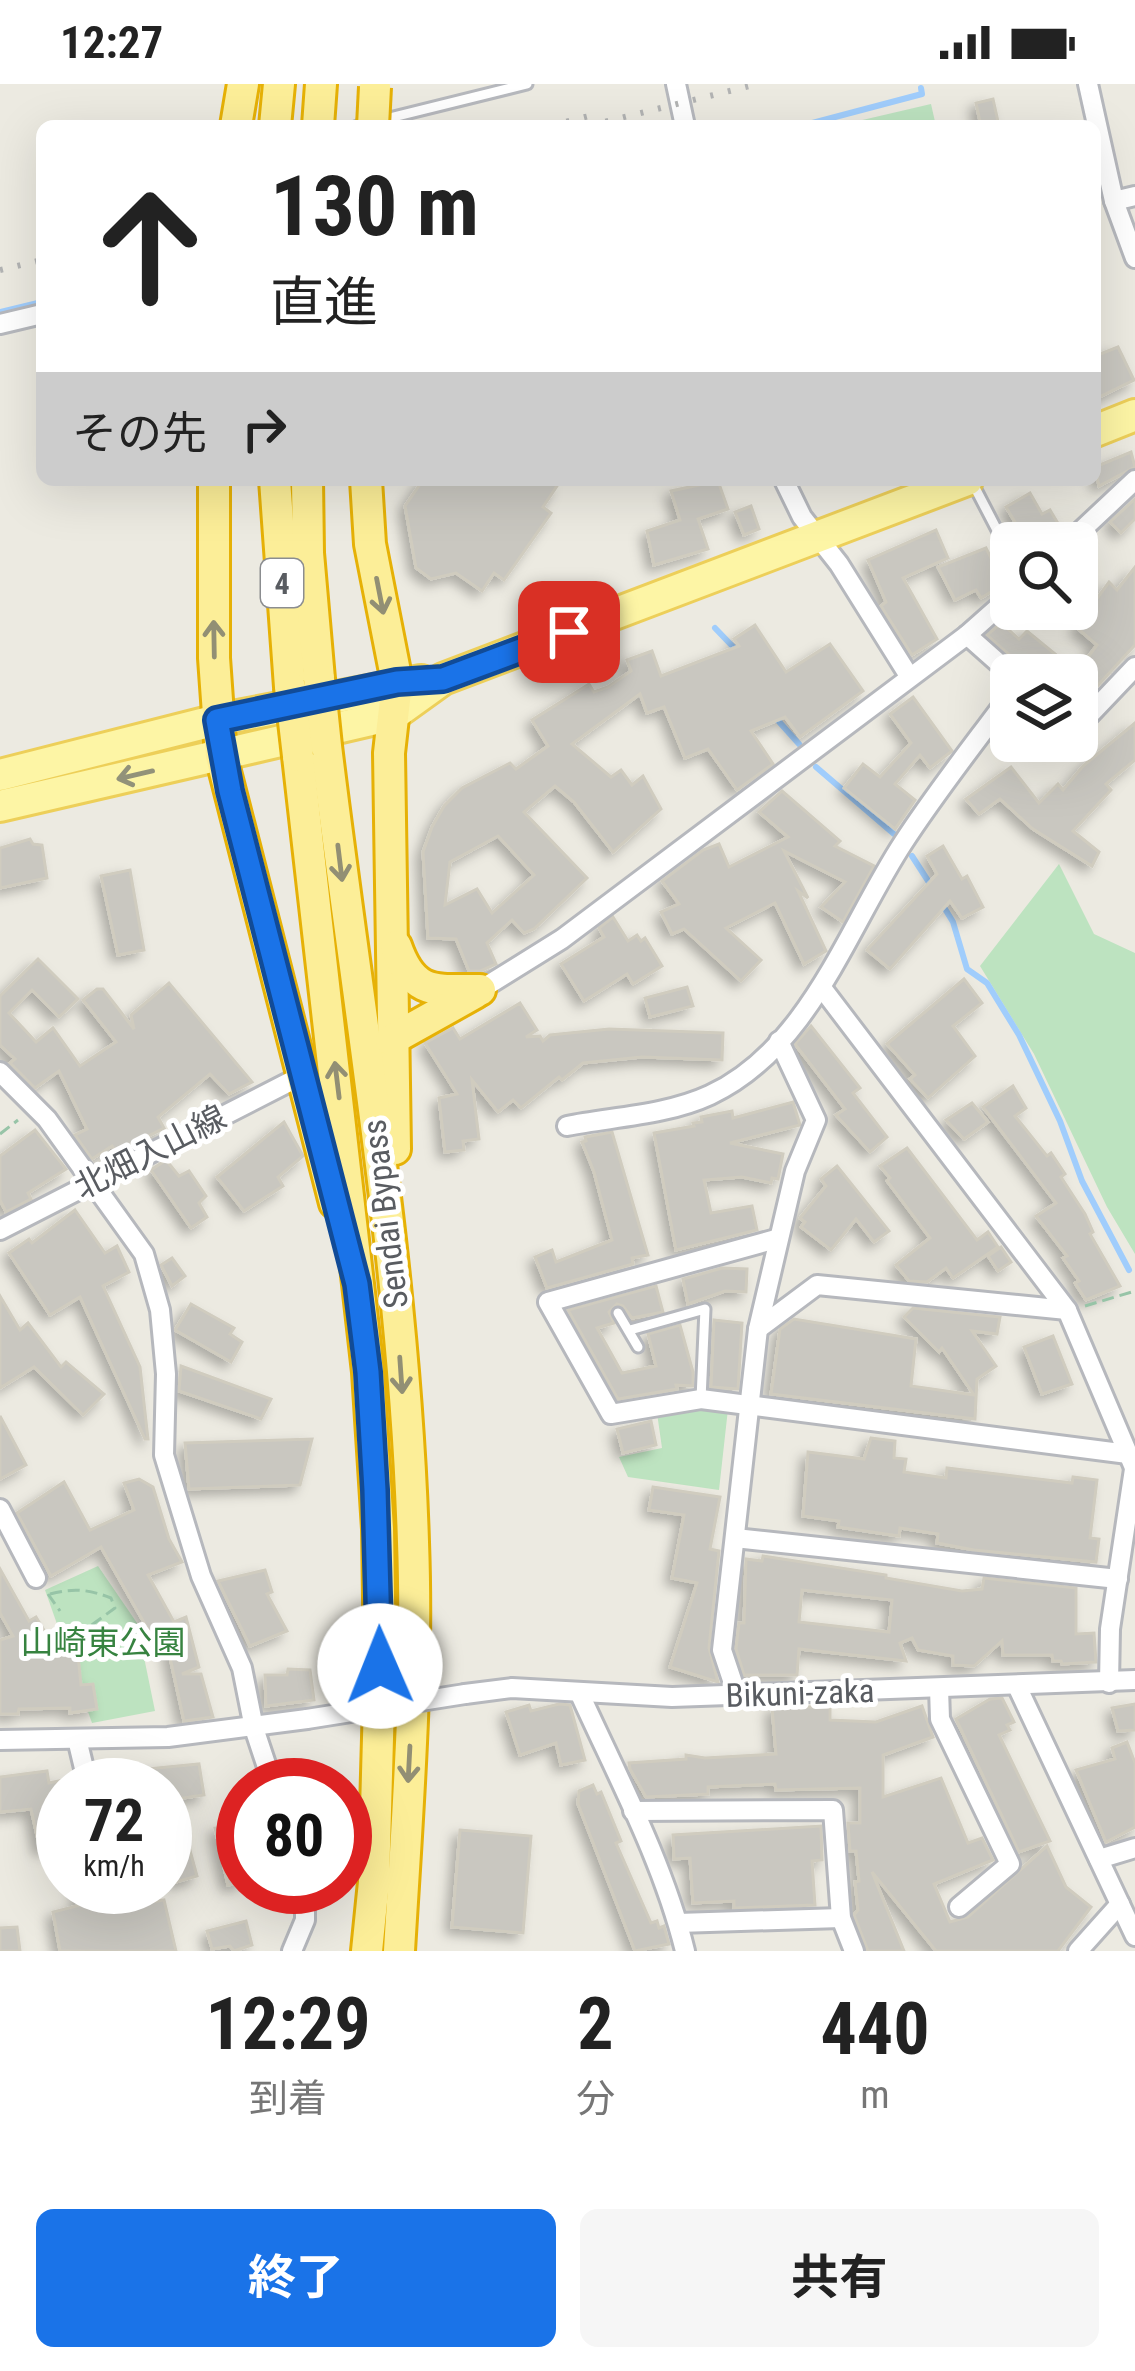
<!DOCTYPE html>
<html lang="ja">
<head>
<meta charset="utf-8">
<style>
  body { margin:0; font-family:"Roboto Condensed","Noto Sans JP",sans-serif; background:#f6f6f6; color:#222; height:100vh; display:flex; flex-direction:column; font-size:45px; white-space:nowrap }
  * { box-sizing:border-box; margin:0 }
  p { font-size:39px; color:#767676 }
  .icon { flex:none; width:66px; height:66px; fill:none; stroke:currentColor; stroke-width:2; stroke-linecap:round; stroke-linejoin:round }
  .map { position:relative; height:1867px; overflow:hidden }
  .details { display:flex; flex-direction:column; background:#fff; flex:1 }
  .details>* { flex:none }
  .top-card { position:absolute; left:36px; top:36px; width:1065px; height:366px; border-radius:18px; box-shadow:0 12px 48px #0002; background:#fff; color:#222; overflow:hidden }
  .fabs { position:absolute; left:990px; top:438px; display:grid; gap:24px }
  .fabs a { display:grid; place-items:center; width:108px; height:108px; border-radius:18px; background:#fff; box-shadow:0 12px 48px #0002; font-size:60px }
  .speed { position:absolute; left:36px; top:1674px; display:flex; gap:24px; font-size:60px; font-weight:700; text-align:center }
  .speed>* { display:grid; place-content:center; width:156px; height:156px; border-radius:50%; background:#fff; box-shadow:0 12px 48px #0002; line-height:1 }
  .speed small { font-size:30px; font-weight:400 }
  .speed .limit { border:18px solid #d22; background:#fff; color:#111 }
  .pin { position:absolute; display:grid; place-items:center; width:102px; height:102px; color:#fff; margin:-51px; border-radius:24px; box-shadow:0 6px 18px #0006 }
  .me { position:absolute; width:132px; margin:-66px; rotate:359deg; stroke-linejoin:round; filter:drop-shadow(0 0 9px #0008) }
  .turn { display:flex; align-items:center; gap:42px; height:252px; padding:0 36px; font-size:54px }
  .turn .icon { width:156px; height:156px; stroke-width:2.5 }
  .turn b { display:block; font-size:84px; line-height:102px }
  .then { display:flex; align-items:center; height:114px; padding:0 36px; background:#0003; gap:24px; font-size:45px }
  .eta { display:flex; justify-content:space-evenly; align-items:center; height:204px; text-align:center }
  .eta b { font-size:72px; font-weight:700; line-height:84px }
  .primary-button { display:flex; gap:24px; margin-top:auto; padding:24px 36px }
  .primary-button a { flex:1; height:138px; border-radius:18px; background:#1a73e8; color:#fff; font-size:48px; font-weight:700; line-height:138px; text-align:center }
  .primary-button a+a { background:#f6f6f6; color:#222 }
  .status { display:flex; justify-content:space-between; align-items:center; height:84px; padding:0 60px; background:#fff; direction:ltr }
  .status svg { height:33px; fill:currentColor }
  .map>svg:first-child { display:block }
  .green { fill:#bde3c0 }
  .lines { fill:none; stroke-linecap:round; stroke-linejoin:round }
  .stream { stroke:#a0cdfc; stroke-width:6 }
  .building { fill:#c9c7c0; stroke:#d0ccbf; stroke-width:3; fill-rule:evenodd; filter:url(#shadow) }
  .service-casing { stroke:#b6b8bd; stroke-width:15 }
  .minor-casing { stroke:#b6b8bd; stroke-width:24 }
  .primary-casing { stroke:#edcf59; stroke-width:36 }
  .trunk-casing { stroke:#e6b106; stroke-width:36 }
  .path { stroke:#97c4a7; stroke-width:3; stroke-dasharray:12 6; stroke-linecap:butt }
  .service { stroke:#fff; stroke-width:9 }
  .minor { stroke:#fff; stroke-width:18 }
  .primary { stroke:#fdf5a5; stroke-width:30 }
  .trunk { stroke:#fcee98; stroke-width:30 }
  .rail { stroke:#b2b3b3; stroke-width:6; stroke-dasharray:3 15; stroke-linecap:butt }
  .minor-bridge-casing { stroke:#b6b8bd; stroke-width:24; stroke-linecap:butt }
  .trunk-bridge-casing { stroke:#e6b106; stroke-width:36; stroke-linecap:butt }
  .minor-bridge { stroke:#fff; stroke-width:18 }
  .trunk-bridge { stroke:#fcee98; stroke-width:30 }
  .oneway { stroke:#928f74 }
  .oneway2 { stroke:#929279 }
  .route-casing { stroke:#114b97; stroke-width:30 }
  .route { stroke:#1a73e8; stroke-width:21 }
  .labels { text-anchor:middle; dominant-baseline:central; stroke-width:10; stroke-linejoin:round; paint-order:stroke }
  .shield { fill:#fff; stroke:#8b8d90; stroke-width:3 }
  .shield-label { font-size:30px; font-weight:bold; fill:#595c61 }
  .street-label { font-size:33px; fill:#595c61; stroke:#fff }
  .park-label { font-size:33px; fill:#378340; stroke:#fff }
</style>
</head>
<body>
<div class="status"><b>12:27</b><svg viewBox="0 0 49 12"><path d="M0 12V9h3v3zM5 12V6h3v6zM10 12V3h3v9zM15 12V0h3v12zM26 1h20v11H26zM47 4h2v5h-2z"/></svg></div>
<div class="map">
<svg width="1135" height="1867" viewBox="0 0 1135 1867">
  <defs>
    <filter id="shadow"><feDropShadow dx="-6" dy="6" stdDeviation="6" flood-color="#0004"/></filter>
  </defs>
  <rect width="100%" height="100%" fill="#eceae1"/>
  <g class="green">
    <path d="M931 20 936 42H836L841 41Z"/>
    <path d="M1059 780 1094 850 1135 869V1170L1107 1123 1034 970 980 882Z"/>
    <path d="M690 1324 728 1325 719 1406 628 1393 619 1373 662 1364 657 1329Z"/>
    <path d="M98 1482 137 1539 155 1627 92 1639 45 1506Z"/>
  </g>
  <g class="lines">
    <g class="stream">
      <path d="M801 42 922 10 921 4"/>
      <path d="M0 228 42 218"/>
      <path d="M715 544 738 568"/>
      <path d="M773 631 799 660"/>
      <path d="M816 683 894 750"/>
      <path d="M912 772 932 803"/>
      <path d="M942 820 953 838 967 885 987 899 1019 951 1060 1037 1082 1097 1129 1186"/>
    </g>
  </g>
  <g class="building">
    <path d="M993 15 999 42H981L976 19Z"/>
    <path d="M1118 263 1134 296 1095 315V272Z"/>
    <path d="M1131 368 1135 383 1099 402 1095 383Z"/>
    <path d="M423 396H547L557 402 543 423 551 429 504 496 494 489 482 507 456 489 431 495 416 484 405 422Z"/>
    <path d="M718 397 728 425 698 435 708 465 654 481 647 447 680 436 671 407Z"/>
    <path d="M1030 409 1042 430 1050 426 1062 446 1052 453 1055 459H1023L1012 440 1015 438 1006 423Z"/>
    <path d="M1135 415V435L1121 449 1110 438Z"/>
    <path d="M751 422 759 445 744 451 735 428Z"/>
    <path d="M936 446 948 474 903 494 937 555 912 571 881 522 886 518 868 476Z"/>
    <path d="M986 464 1004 500 981 514 976 506 955 516 938 483Z"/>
    <path d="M1135 483V561L1077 624V591H1025L1021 581 987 551 1001 539 1019 555 1027 547 1077 588 1097 561 1076 543 1109 498 1117 506Z"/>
    <path d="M755 541 786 588 830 560 863 607 800 653 785 633 751 647 773 680 737 706 708 665 685 674 664 623 647 629 640 610 572 660 611 693 621 686 632 701 643 692 661 725 613 768 574 718 555 702 524 728 587 794 534 845 524 849 512 836 487 859 496 880 480 887H469L456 855 428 854 423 768 432 743 444 722 462 704 510 679 516 685 548 662 532 636 589 600 594 608 608 603 631 587 627 576 652 567 661 592 739 562 734 555ZM498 752 534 791 492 829 477 805 445 821 450 778Z"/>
    <path d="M913 613 952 667 930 684 920 671 895 700 915 716 895 745 844 704 863 680 880 693 911 659 890 630Z"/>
    <path d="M1135 639V676L1106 700 1111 706 1073 747 1099 768 1092 782 1033 745 1000 715 979 730 966 715 1011 683 1039 719 1058 700 1063 706 1083 682Z"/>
    <path d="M782 707 840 757 835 762 874 782 843 838 821 823 845 798 784 767 808 814 798 807 826 867 804 880 775 819 726 844 761 876 741 897 684 845 672 850 661 828 679 820 662 797 703 766 719 760 729 783 788 753 759 728Z"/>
    <path d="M30 755 33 760 42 761 47 794 0 804V764Z"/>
    <path d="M943 762 962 795 967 792 983 823 962 834 950 817 890 885 867 866 937 790 927 772Z"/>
    <path d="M130 786 144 866 118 871 101 792Z"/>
    <path d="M613 833 628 857 637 851 641 857 645 854 662 882 633 900 627 890 584 917 561 880 604 853 599 844Z"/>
    <path d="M38 875 78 915 59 933 32 906 9 929 36 958 53 944 80 982 116 958 83 916 97 905H103L134 945 131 931 169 899 252 998 229 1010 210 990 158 1033 164 1044 117 1068 112 1062 92 1075 75 1051 87 1045 59 987 35 1004 10 979 15 975 0 961V912Z"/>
    <path d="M964 895 982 919 953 942 975 972 928 1014 910 995 915 991 887 960Z"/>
    <path d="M687 903 693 922 650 933 645 914Z"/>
    <path d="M520 919 537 946 526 953 540 952 543 957 550 951 609 945 723 949 722 976 642 973 583 979 562 996 559 993 521 1024 513 1016 498 1028 472 996 479 1055 463 1057 464 1066 445 1068 439 1014 457 1010 425 959 453 944 460 955Z"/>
    <path d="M811 942 860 1004 853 1009 887 1053 870 1068 836 1031 845 1025 795 960Z"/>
    <path d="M1013 1002 1026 1024 1015 1032 1047 1072 1051 1069 1065 1090 1061 1093 1085 1130 1093 1148 1090 1150 1120 1202 1086 1216 1075 1199 1079 1197 1063 1174 1067 1172 1036 1132 1056 1119 983 1023Z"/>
    <path d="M793 1018 800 1041 730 1059 783 1070 778 1095 772 1094 771 1099 742 1093 704 1096 711 1129 752 1122 757 1146 676 1166 654 1049 694 1042 693 1039 702 1038 701 1033 732 1027 733 1034Z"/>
    <path d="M972 1019 988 1038 964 1055 946 1036Z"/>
    <path d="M284 1038 303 1072 278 1093 283 1102 244 1127 217 1093Z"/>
    <path d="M35 1046 66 1085 28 1109 31 1115 6 1128 0 1116V1072Z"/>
    <path d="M612 1048 648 1171 632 1174 633 1180 547 1204 535 1173 552 1166 556 1178 612 1156 594 1088 582 1058 586 1057 585 1053Z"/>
    <path d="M907 1064 977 1156 988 1148 998 1163 953 1194 946 1184 927 1198 909 1197 896 1181 930 1154 887 1097 890 1094 880 1082Z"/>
    <path d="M166 1076 179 1092 189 1087 206 1112 199 1119 207 1133 191 1144 151 1086Z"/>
    <path d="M837 1082 889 1147 874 1158 856 1135 831 1166 801 1143 805 1138 800 1134 826 1102 821 1095Z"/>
    <path d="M75 1126 105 1169 117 1162 129 1188 103 1202 140 1283 148 1355H145L80 1213 50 1231 9 1169 29 1155 32 1159Z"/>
    <path d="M1001 1163 1011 1178 998 1187 988 1172Z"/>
    <path d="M172 1174 185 1192 172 1202 161 1181Z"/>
    <path d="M722 1184 747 1185 746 1208 725 1207 688 1220 683 1195Z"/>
    <path d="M656 1202 663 1228 632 1234 623 1222 617 1220 609 1228 614 1239 597 1244 622 1289 656 1282 648 1250 680 1241 693 1288V1302L676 1301 677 1305 618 1315 568 1226Z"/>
    <path d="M0 1212 20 1246 28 1239 61 1283 66 1278 104 1310 83 1331 34 1283 0 1304Z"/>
    <path d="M191 1220 234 1244 230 1250 242 1258 231 1278 175 1246Z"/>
    <path d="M913 1224 1000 1233 997 1250 972 1247 996 1282 977 1295 975 1335 771 1310 780 1245 794 1235 916 1255 911 1302 974 1311 942 1264 939 1268 904 1233Z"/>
    <path d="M714 1236 742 1239 738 1305 711 1303Z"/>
    <path d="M1053 1252 1072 1300 1042 1310 1024 1263Z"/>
    <path d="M181 1282 271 1315 261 1335 179 1307Z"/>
    <path d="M0 1332 26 1381 0 1395Z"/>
    <path d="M651 1337 656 1361 623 1369 617 1345Z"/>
    <path d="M871 1354 895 1357 894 1374 906 1375 904 1388 946 1394 947 1384 1072 1399 1073 1393 1097 1396 1090 1454 1099 1455 1096 1478 974 1466 937 1459 938 1450 900 1444 899 1452 838 1443 839 1437 803 1432 808 1368 864 1375Z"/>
    <path d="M312 1355 300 1401 189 1405 185 1359Z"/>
    <path d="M139 1395 153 1403 169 1455 182 1478 148 1491 174 1538 186 1533 199 1583 182 1590H201L213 1633 184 1637 165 1551 154 1556 101 1463 51 1492 17 1429 64 1398 90 1446 134 1426 124 1399Z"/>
    <path d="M653 1403 720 1413 710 1465 719 1467 709 1564 718 1598 670 1583 697 1499 672 1494 684 1431 649 1426Z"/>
    <path d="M763 1472 886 1491V1494L962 1507 982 1505 984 1494 1076 1504V1550L1094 1549 1096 1578 1062 1580 1061 1577H1053L1052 1571H1003L1002 1557 974 1582 953 1581V1572L918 1566 912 1554 900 1559 906 1577 799 1565 797 1591H744L736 1565 739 1539H744L746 1475 762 1477ZM802 1506 892 1516 889 1548 799 1538Z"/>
    <path d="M0 1485 29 1537 36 1533 56 1566 77 1561 81 1601 93 1600 97 1625 70 1629V1624L19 1625 18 1630H0V1556L13 1552 0 1529Z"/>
    <path d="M265 1486 272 1508 267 1510 287 1547 250 1562 218 1497Z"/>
    <path d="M288 1585 310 1586 314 1616 266 1622 265 1591H287Z"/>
    <path d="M1002 1614 1014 1638 1007 1641 1010 1646 999 1651 1050 1757 1019 1768 956 1635 990 1615Z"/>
    <path d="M559 1620 570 1621 585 1676 561 1681 556 1659 520 1671 506 1628 529 1621 531 1627Z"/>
    <path d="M1135 1620V1646L1118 1647 1112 1624Z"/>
    <path d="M922 1622 933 1653 883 1671V1713L941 1694 968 1759 982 1754 993 1776 934 1800 950 1838 968 1833 1047 1762 1066 1803 1091 1823 1058 1867H936L872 1788 904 1867H868L854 1831 858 1826 855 1798 859 1797 856 1767H850L848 1739H860V1704L776 1706 775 1700 708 1703V1710L646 1713 630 1685 629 1679 686 1675V1671L705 1674 776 1670 772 1623H830V1636L876 1638Z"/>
    <path d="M1127 1658 1135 1679V1743L1106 1758 1076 1686 1115 1675 1112 1664Z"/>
    <path d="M199 1680 204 1711 176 1715 197 1792 176 1798 165 1772V1701H146V1685Z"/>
    <path d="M47 1687 49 1699 63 1696V1759L40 1765 31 1725 0 1728V1693Z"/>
    <path d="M593 1701 597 1710 601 1708 621 1757 616 1759 651 1839 657 1837 659 1844 664 1842 669 1860 635 1867 578 1720 579 1707Z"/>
    <path d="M238 1742 243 1798 228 1801 215 1744Z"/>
    <path d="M821 1742 822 1776 812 1777 815 1821 734 1824V1817L693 1819 690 1774 674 1775 673 1751Z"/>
    <path d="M460 1746 531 1752 523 1849 452 1843Z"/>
    <path d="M77 1803H145L150 1818 164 1816 176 1867H60L53 1828 81 1821Z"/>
    <path d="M246 1837 252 1861 234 1867 230 1862 212 1865 207 1847Z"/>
    <path d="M17 1843 20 1867H0V1844Z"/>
  </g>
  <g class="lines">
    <defs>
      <g id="service">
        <path d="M357 42 527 0"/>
        <path d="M972 398 1011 473"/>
        <path d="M618 1229 638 1263"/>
        <path d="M630 1246 705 1225 701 1315"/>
      </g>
      <g id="minor">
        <path d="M676 0 685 42"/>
        <path d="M1088 0 1114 117 1135 112"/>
        <path d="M1114 117 1135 174"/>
        <path d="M0 240 42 230"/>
        <path d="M784 396 802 433 839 480 909 592"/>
        <path d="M1068 459 1135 396"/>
        <path d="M967 551 1012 591"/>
        <path d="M1077 644 1135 583"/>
        <path d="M822 904 1067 1226 1135 1386"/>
        <path d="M480 906 562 855 967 551 1011 512"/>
        <path d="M0 988 47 1035 144 1170 160 1226 166 1290 164 1371 201 1492 242 1584 254 1644 267 1683 283 1701"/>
        <path d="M567 1042C613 1033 667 1031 710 1011 809 965 848 843 903 759 936 708 975 659 1011 610"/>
        <path d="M0 1146 301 992"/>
        <path d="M776 1155 548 1218 611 1330 701 1315 1128 1370"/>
        <path d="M758 1245 817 1201 1067 1226"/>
        <path d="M0 1425 36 1494"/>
        <path d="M735 1454 1118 1495"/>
        <path d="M1109 1599 1110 1545 1134 1385"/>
        <path d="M1017 1602 1135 1852"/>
        <path d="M939 1604 940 1635 1010 1780 959 1823"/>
        <path d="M579 1608C617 1692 663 1777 685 1867"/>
        <path d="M465 1610 512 1604 672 1613 1135 1596"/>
        <path d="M737 1611 722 1566 758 1245 795 1087 816 1036 779 957"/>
        <path d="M77 1655 88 1701"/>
        <path d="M0 1656 168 1653 307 1635"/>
        <path d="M633 1727 833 1726 841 1834 854 1867"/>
        <path d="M1099 1775 1135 1764"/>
        <path d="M678 1839 841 1834"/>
        <path d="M292 1867 305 1836V1803"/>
        <path d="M1078 1867 1120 1820"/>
      </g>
      <g id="primary">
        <path d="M1095 347 1135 331"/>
        <path d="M0 691 217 636 421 597"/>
        <path d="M0 722 393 631 443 595 967 396"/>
      </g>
      <g id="trunk">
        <path d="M236 42 243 0"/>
        <path d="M275 42 279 0"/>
        <path d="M318 42 321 0"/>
        <path d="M214 396V574L221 672 335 1119"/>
        <path d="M275 396 290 603"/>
        <path d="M307 396 308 469 319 595"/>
        <path d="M366 396 370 460 397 598 389 669 395 1065"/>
        <path d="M326 662C358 927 405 1192 413 1458 418 1594 407 1731 399 1867"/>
        <path d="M298 672 368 1288 378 1445 380 1582 374 1798 367 1867"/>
        <path d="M396 862C413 911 434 906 480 906"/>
        <path d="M391 956 475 909"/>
      </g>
    </defs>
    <use href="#service" class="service-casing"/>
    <use href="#minor" class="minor-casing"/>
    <use href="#primary" class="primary-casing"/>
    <use href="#trunk" class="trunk-casing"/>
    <g class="path">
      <path d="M0 1050 18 1036"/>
      <path d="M1085 1222 1135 1207"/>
      <path d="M48 1510 60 1527"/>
      <path d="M50 1510C73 1504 88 1505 111 1514L115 1524 82 1548 84 1554"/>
    </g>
    <use href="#service" class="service"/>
    <use href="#minor" class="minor"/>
    <use href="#primary" class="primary"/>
    <use href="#trunk" class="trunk"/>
    <g class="rail">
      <path d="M549 42 601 29"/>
      <path d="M588 42 758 0"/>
      <path d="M0 186 42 176"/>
    </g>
    <defs>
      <path id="minor-bridge" d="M307 1635 465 1610"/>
      <g id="trunk-bridge">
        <path d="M373 42 375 3"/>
        <path d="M319 595 326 662"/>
        <path d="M290 603 298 672"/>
      </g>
    </defs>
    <use href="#minor-bridge" class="minor-bridge-casing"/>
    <use href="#trunk-bridge" class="trunk-bridge-casing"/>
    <use href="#minor-bridge" class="minor-bridge"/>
    <use href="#trunk-bridge" class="trunk-bridge"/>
  </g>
  <defs><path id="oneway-shaft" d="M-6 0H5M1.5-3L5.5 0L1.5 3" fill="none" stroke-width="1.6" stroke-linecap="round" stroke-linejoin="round" transform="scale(3)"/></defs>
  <g class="oneway">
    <use href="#oneway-shaft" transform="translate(380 512) rotate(79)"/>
    <use href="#oneway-shaft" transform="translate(214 555) rotate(-91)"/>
    <use href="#oneway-shaft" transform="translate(340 779) rotate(83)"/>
    <use href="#oneway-shaft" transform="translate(337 996) rotate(-97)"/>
    <use href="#oneway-shaft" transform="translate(401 1291) rotate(86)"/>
    <use href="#oneway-shaft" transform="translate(409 1680) rotate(93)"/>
  </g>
  <use class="oneway2" href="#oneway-shaft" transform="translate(135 691) rotate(167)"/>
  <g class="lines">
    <defs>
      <path id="route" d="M380 1582 375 1406 368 1288 357 1200 230 707 217 636 397 598 443 595 569 548"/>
    </defs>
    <use href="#route" class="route-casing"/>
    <use href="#route" class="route"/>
  </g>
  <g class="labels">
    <rect class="shield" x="261" y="475" width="42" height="48" rx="9"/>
    <g class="shield-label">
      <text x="282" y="499">4</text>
    </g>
    <g class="street-label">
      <text transform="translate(150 1068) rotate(-27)">北畑入山線</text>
      <text transform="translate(385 1130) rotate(-97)">Sendai Bypass</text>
      <text transform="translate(800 1609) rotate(-2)">Bikuni-zaka</text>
    </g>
    <g class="park-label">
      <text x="103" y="1558">山崎東公園</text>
    </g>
  </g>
</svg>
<div class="fabs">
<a><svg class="icon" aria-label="search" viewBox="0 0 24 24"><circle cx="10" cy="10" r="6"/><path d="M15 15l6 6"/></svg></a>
<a><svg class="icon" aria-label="layers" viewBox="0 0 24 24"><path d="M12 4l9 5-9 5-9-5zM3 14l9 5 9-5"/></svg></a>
</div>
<div class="speed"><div>72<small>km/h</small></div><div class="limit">80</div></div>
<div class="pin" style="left:569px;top:548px;background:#d93025"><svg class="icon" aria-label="arrive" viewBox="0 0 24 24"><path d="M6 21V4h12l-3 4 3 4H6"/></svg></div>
<svg class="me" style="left:380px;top:1582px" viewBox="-20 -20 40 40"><circle r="19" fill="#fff"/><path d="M0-13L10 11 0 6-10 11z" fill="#1a73e8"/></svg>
<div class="top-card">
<div class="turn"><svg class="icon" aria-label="ahead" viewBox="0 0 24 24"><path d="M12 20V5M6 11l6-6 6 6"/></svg><div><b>130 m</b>直進</div></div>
<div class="then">その先<svg class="icon" aria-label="right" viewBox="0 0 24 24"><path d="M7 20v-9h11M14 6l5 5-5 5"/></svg></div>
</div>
</div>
<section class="details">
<div class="eta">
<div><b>12:29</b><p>到着</p></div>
<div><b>2</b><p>分</p></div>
<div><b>440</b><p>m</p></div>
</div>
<div class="primary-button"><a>終了</a><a>共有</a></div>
</section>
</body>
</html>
